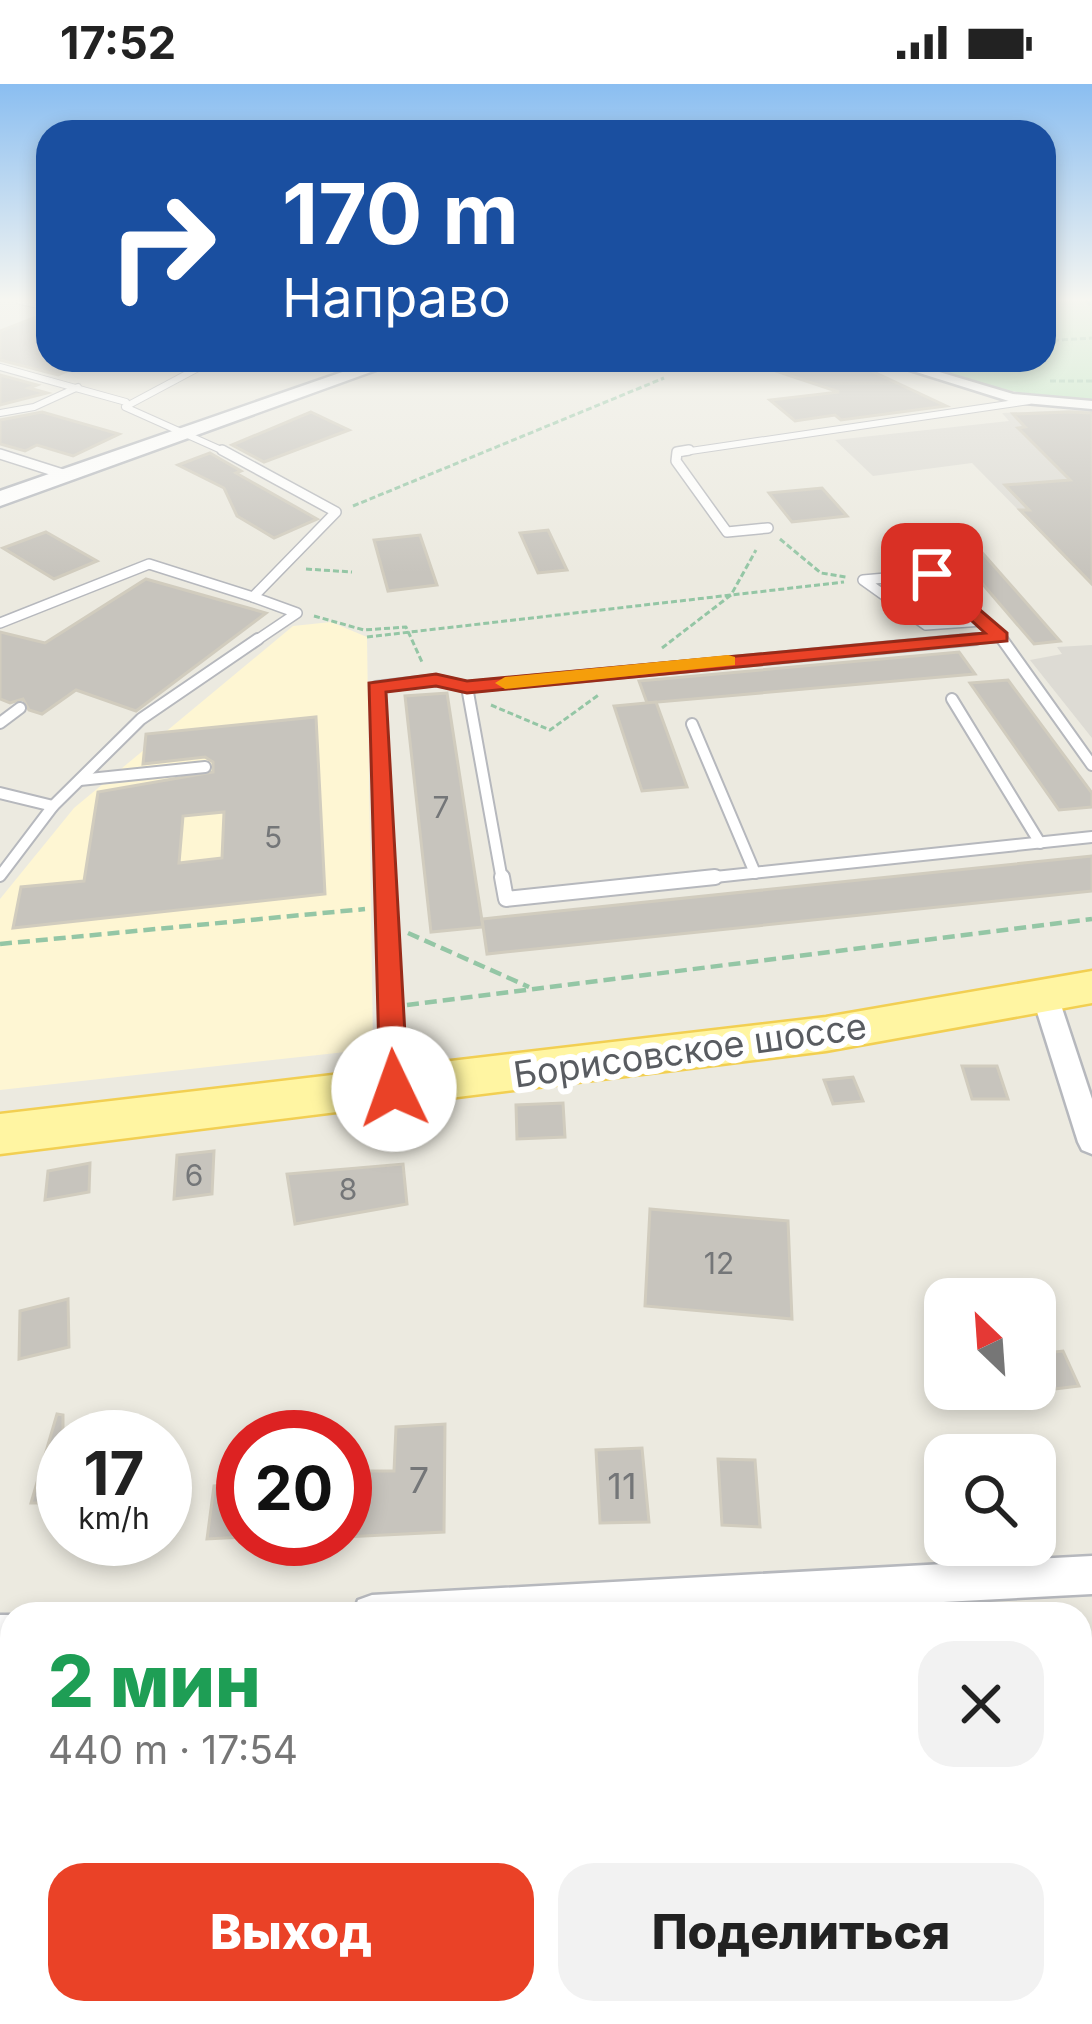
<!DOCTYPE html>
<html lang="ru">
<head>
<meta charset="utf-8">
<style>
  body { margin:0; font-family:Inter,sans-serif; background:#f2f2f2; color:#222; height:100vh; display:flex; flex-direction:column; font-size:45px; white-space:nowrap }
  * { box-sizing:border-box; margin:0 }
  p { font-size:39px; color:#767676 }
  .icon { flex:none; width:66px; height:66px; fill:none; stroke:currentColor; stroke-width:2; stroke-linecap:round; stroke-linejoin:round }
  .map { position:relative; flex:1; overflow:hidden }
  .side { position:absolute; left:0px; top:1518px; width:1092px; height:423px; display:flex; flex-direction:column; background:#fff; border-radius:36px 36px 0 0; box-shadow:0 6px 18px #0003 }
  .side>* { flex:none }
  .guide { position:absolute; left:36px; top:36px; width:1020px; height:252px; border-radius:36px; box-shadow:0 6px 18px #0003; background:#1a4fa0; color:#fff; overflow:hidden }
  .needle { width:78px; rotate:335deg }
  .controls { position:absolute; left:924px; top:1194px; display:grid; gap:24px }
  .controls a { display:grid; place-items:center; width:132px; height:132px; border-radius:24px; background:#fff; box-shadow:0 6px 18px #0003; font-size:60px }
  .speed { position:absolute; left:36px; top:1326px; display:flex; gap:24px; font-size:60px; font-weight:700; text-align:center }
  .speed>* { display:grid; place-content:center; width:156px; height:156px; border-radius:50%; background:#fff; box-shadow:0 6px 18px #0003; line-height:1 }
  .speed small { font-size:30px; font-weight:400 }
  .speed .limit { border:18px solid #d22; background:#fff; color:#111 }
  .pin { position:absolute; display:grid; place-items:center; width:102px; height:102px; color:#fff; margin:-51px; border-radius:24px; box-shadow:0 6px 18px #0006 }
  .me { position:absolute; width:132px; margin:-66px; rotate:357deg; stroke-linejoin:round; filter:drop-shadow(0 0 9px #0008) }
  .turn { display:flex; align-items:center; gap:42px; height:252px; padding:0 48px; font-size:54px }
  .turn .icon { width:156px; height:156px; stroke-width:2.5 }
  .turn b { display:block; font-size:84px; line-height:102px }
  .round { display:grid; place-items:center; flex:none; width:126px; height:126px; border-radius:36px; background:#f2f2f2 }
  .overview { display:flex; align-items:center; justify-content:space-between; height:204px; padding:0 48px }
  h1 { font-size:72px; font-weight:800; line-height:90px; color:#1e9e55 }
  .action { display:flex; gap:24px; margin-top:auto; padding:24px 48px }
  .action a { flex:1; height:138px; border-radius:36px; background:#ea4227; color:#fff; font-size:48px; font-weight:800; line-height:138px; text-align:center }
  .action a+a { background:#f2f2f2; color:#222 }
  .status { display:flex; justify-content:space-between; align-items:center; height:84px; padding:0 60px; background:#fff; direction:ltr }
  .status svg { height:33px; fill:currentColor }
  .map>svg:first-child { display:block }
  .commercial { fill:#fef6d3 }
  .industrial { fill:#dddbd4 }
  .green { fill:#bbe5be }
  .building { fill:#c7c4bd; stroke:#d1ccbe; stroke-width:3; fill-rule:evenodd }
  .lines { fill:none; stroke-linecap:round; stroke-linejoin:round }
  .service-far3-casing { stroke:#b6b8bd; stroke-width:8 }
  .service-far2-casing { stroke:#b6b8bd; stroke-width:12 }
  .service-far1-casing { stroke:#b6b8bd; stroke-width:14 }
  .service-casing { stroke:#b6b8bd; stroke-width:18 }
  .minor-casing { stroke:#b6b8bd; stroke-width:5 }
  .secondary-casing { stroke:#b6b9bf; stroke-width:5 }
  .primary-casing { stroke:#f2cf52; stroke-width:5 }
  .path-far1 { stroke:#94c6a5; stroke-width:3; stroke-dasharray:6 3; stroke-linecap:butt }
  .path { stroke:#94c6a5; stroke-width:4.5; stroke-dasharray:12 6; stroke-linecap:butt }
  .service-far3 { stroke:#fff; stroke-width:6 }
  .service-far2 { stroke:#fff; stroke-width:9 }
  .service-far1 { stroke:#fff; stroke-width:10 }
  .service { stroke:#fff; stroke-width:14 }
  .minor { fill:#fff; fill-rule:evenodd }
  .secondary { fill:#fff; fill-rule:evenodd }
  .primary { fill:#fff5a2; fill-rule:evenodd }
  .route { fill:#ea4227; stroke:#982b19; stroke-width:3 }
  .slow { fill:#f59e0b }
  .labels { text-anchor:middle; dominant-baseline:central; stroke-width:12; stroke-linejoin:round; paint-order:stroke }
  .number-label { font-size:30px; fill:#747678 }
  .street-label { font-size:36px; fill:#595c61; stroke:#fff }
  .near-number-label { font-size:36px; fill:#747678 }
</style>
</head>
<body>
<div class="status"><b>17:52</b><svg viewBox="0 0 49 12"><path d="M0 12V9h3v3zM5 12V6h3v6zM10 12V3h3v9zM15 12V0h3v12zM26 1h20v11H26zM47 4h2v5h-2z"/></svg></div>
<div class="map">
<svg width="1092" height="1940" viewBox="0 0 1092 1940">
  <rect width="100%" height="100%" fill="#eceae0"/>
  <path class="commercial" d="M331 538 367 553 373 965 0 1006V815L74 724 293 542Z"/>
  <g class="industrial">
    <path d="M1092 325V501L972 379 873 392 835 356 1009 337 1002 329Z"/>
    <path d="M1092 561V654L1030 576 1062 570 1057 563Z"/>
  </g>
  <path class="green" d="M1044 217H1092V315C1028 318 963 294 902 276H1044Z"/>
  <g class="building">
    <path d="M44 230H48V276H92L58 291 0 276V247Z"/>
    <path d="M756 276H848L946 322 841 336 835 331 795 337 770 316 839 308 755 280Z"/>
    <path d="M0 291 37 301 29 304 47 309 0 321Z"/>
    <path d="M42 328 119 350 73 372 37 361 25 367 0 360V336Z"/>
    <path d="M311 328 349 346 264 378 232 361Z"/>
    <path d="M1070 328 1092 329V500L1020 426H1029L1005 401 1070 396 1018 344 1025 343 1013 330Z"/>
    <path d="M210 369 241 387 236 389 317 435 274 454 237 432 224 404 178 381Z"/>
    <path d="M822 404 847 432 792 438 769 409Z"/>
    <path d="M548 446 567 486 538 489 520 449Z"/>
    <path d="M46 448 97 477 54 495 3 464Z"/>
    <path d="M420 451 437 501 388 507 374 456Z"/>
    <path d="M971 456 1060 557 1034 560 956 469Z"/>
    <path d="M146 495 266 529 136 627 76 606 42 630 29 626 23 615 10 619 0 615V548L45 559Z"/>
    <path d="M959 568 975 590 647 619 639 597Z"/>
    <path d="M1008 596 1092 709V723L1059 726 970 599Z"/>
    <path d="M447 609 483 843 431 848 405 612Z"/>
    <path d="M656 618 687 703 642 707 614 622Z"/>
    <path d="M316 633 325 810 13 844 21 803 84 797 98 708 213 688V678L205 673 143 680 146 650ZM224 728 222 774 179 779 183 732Z"/>
    <path d="M1092 772V807L487 870 482 835Z"/>
    <path d="M962 982H997L1008 1015H972Z"/>
    <path d="M853 993 863 1017 833 1020 824 996Z"/>
    <path d="M563 1019 565 1053 517 1055 516 1021Z"/>
    <path d="M214 1067 212 1110 174 1115 177 1071Z"/>
    <path d="M90 1079 89 1108 45 1116 48 1087Z"/>
    <path d="M403 1080 407 1120 295 1140 287 1090Z"/>
    <path d="M650 1125 788 1137 792 1235 645 1222Z"/>
    <path d="M68 1215 69 1263 19 1275 20 1227Z"/>
    <path d="M1063 1267 1079 1302 1046 1306 1035 1270Z"/>
    <path d="M57 1330 63 1331V1419H31Z"/>
    <path d="M445 1340 444 1448 345 1453V1387H394L396 1343Z"/>
    <path d="M642 1364 649 1438 600 1439 596 1366Z"/>
    <path d="M718 1375 755 1376 760 1443 722 1441Z"/>
    <path d="M243 1400V1453L207 1455 214 1402Z"/>
  </g>
  <g class="lines">
    <defs>
      <g id="service-far3">
        <path d="M20 217 48 223"/>
        <path d="M213 276 125 323 228 369"/>
        <path d="M668 276H677"/>
        <path d="M0 283 126 318"/>
        <path d="M0 329 34 323 78 303"/>
        <path d="M677 369 1029 317"/>
      </g>
      <g id="service-far2">
        <path d="M222 366 336 428 253 513 297 529 254 558"/>
        <path d="M689 366 677 368 676 377 727 448 768 444"/>
        <path d="M0 370 66 391"/>
        <path d="M931 490 983 537 926 541 863 496Z"/>
        <path d="M983 537 1004 558"/>
        <path d="M0 539 149 480 253 513"/>
        <path d="M944 558 1000 553"/>
      </g>
      <g id="service-far1">
        <path d="M1002 555 1092 681"/>
        <path d="M952 615 1040 759"/>
        <path d="M0 639 20 624"/>
        <path d="M692 640 755 789"/>
        <path d="M80 696 205 683"/>
        <path d="M0 709 53 722"/>
        <path d="M0 792 53 722 141 635 258 555"/>
        <path d="M384 796 376 603 436 596 467 603"/>
        <path d="M502 796 467 603 976 555"/>
        <path d="M687 796 1092 753"/>
      </g>
      <g id="service">
        <path d="M384 793 393 997"/>
        <path d="M502 793 506 815 715 793"/>
      </g>
      <g id="minor">
        <path d="M878 276H899L1013 310 1092 317V325L1012 318Z"/>
        <path d="M1045 902 1058 912 1092 1015V1070L1082 1066 1078 1058 1032 912Z"/>
        <path d="M1092 1472V1510L722 1530H353L358 1516 372 1511Z"/>
        <rect x="0" y="1531" width="12" height="38"/>
      </g>
      <path id="secondary" d="M377 276H404L0 422V407Z"/>
      <path id="primary" d="M1092 887V919L826 967 0 1070V1030L826 933Z"/>
    </defs>
    <use href="#service-far3" class="service-far3-casing"/>
    <use href="#service-far2" class="service-far2-casing"/>
    <use href="#service-far1" class="service-far1-casing"/>
    <use href="#service" class="service-casing"/>
    <use href="#minor" class="minor-casing"/>
    <use href="#secondary" class="secondary-casing"/>
    <use href="#primary" class="primary-casing"/>
    <g class="path-far1">
      <path d="M1086 217 1092 223"/>
      <path d="M1044 257 1092 254"/>
      <path d="M691 283 708 276"/>
      <path d="M990 287 999 276"/>
      <path d="M1050 297H1092"/>
      <path d="M353 422 664 294"/>
      <path d="M780 455 821 489 846 493"/>
      <path d="M306 485 352 488"/>
      <path d="M314 532 364 546 406 543 422 578"/>
      <path d="M367 553 844 498"/>
      <path d="M662 564 731 511 756 466"/>
      <path d="M491 621 550 646 600 610"/>
    </g>
    <g class="path">
      <path d="M408 849 529 903"/>
      <path d="M0 860 365 825"/>
      <path d="M407 921 1092 835"/>
    </g>
    <use href="#service-far3" class="service-far3"/>
    <use href="#service-far2" class="service-far2"/>
    <use href="#service-far1" class="service-far1"/>
    <use href="#service" class="service"/>
    <use href="#minor" class="minor"/>
    <use href="#secondary" class="secondary"/>
    <use href="#primary" class="primary"/>
  </g>
  <linearGradient id="sky" x2="0" y2="1"><stop stop-color="#8abef1"/><stop offset="0.44" stop-color="#f6f6f1"/><stop offset="1" stop-color="#f6f6f1" stop-opacity="0"/></linearGradient>
  <rect width="1092" height="489" fill="url(#sky)"/>
  <path class="route" d="M932 485 1007 549V557L467 609 436 602 386 608 408 1005 404 1013H384L380 1005 369 599 436 590 467 597 985 549 925 494 923 490Z"/>
  <path class="slow" d="M728 571 735 573V581L505 605 495 599 505 593Z"/>
  <g class="labels">
    <g class="number-label">
      <text x="441" y="723">7</text>
      <text x="273" y="753">5</text>
      <text x="194" y="1091">6</text>
      <text x="348" y="1105">8</text>
      <text x="719" y="1179">12</text>
    </g>
    <g class="street-label">
      <text transform="translate(690 966) rotate(-8)">Борисовское шоссе</text>
    </g>
    <g class="near-number-label">
      <text x="419" y="1396">7</text>
      <text x="622" y="1402">11</text>
    </g>
  </g>
</svg>
<div class="controls">
<a><svg class="needle" viewBox="-14 -14 28 28"><path d="M0-13l5 13h-10z" fill="#e53935"/><path d="M0 13l5-13h-10z" fill="#767676"/></svg></a>
<a><svg class="icon" aria-label="search" viewBox="0 0 24 24"><circle cx="10" cy="10" r="6"/><path d="M15 15l6 6"/></svg></a>
</div>
<div class="speed"><div>17<small>km/h</small></div><div class="limit">20</div></div>
<div class="pin" style="left:932px;top:490px;background:#d93025"><svg class="icon" aria-label="arrive" viewBox="0 0 24 24"><path d="M6 21V4h12l-3 4 3 4H6"/></svg></div>
<svg class="me" style="left:394px;top:1005px" viewBox="-20 -20 40 40"><circle r="19" fill="#fff"/><path d="M0-13L10 11 0 6-10 11z" fill="#ea4227"/></svg>
<div class="guide">
<div class="turn"><svg class="icon" aria-label="right" viewBox="0 0 24 24"><path d="M7 20v-9h11M14 6l5 5-5 5"/></svg><div><b>170 m</b>Направо</div></div>
</div>
<section class="side">
<div class="overview"><div><h1>2 мин</h1><p>440 m · 17:54</p></div><a class="round"><svg class="icon" aria-label="close" viewBox="0 0 24 24"><path d="M6 6l12 12M18 6L6 18"/></svg></a></div>
<div class="action"><a>Выход</a><a>Поделиться</a></div>
</section>
</div>
</body>
</html>
